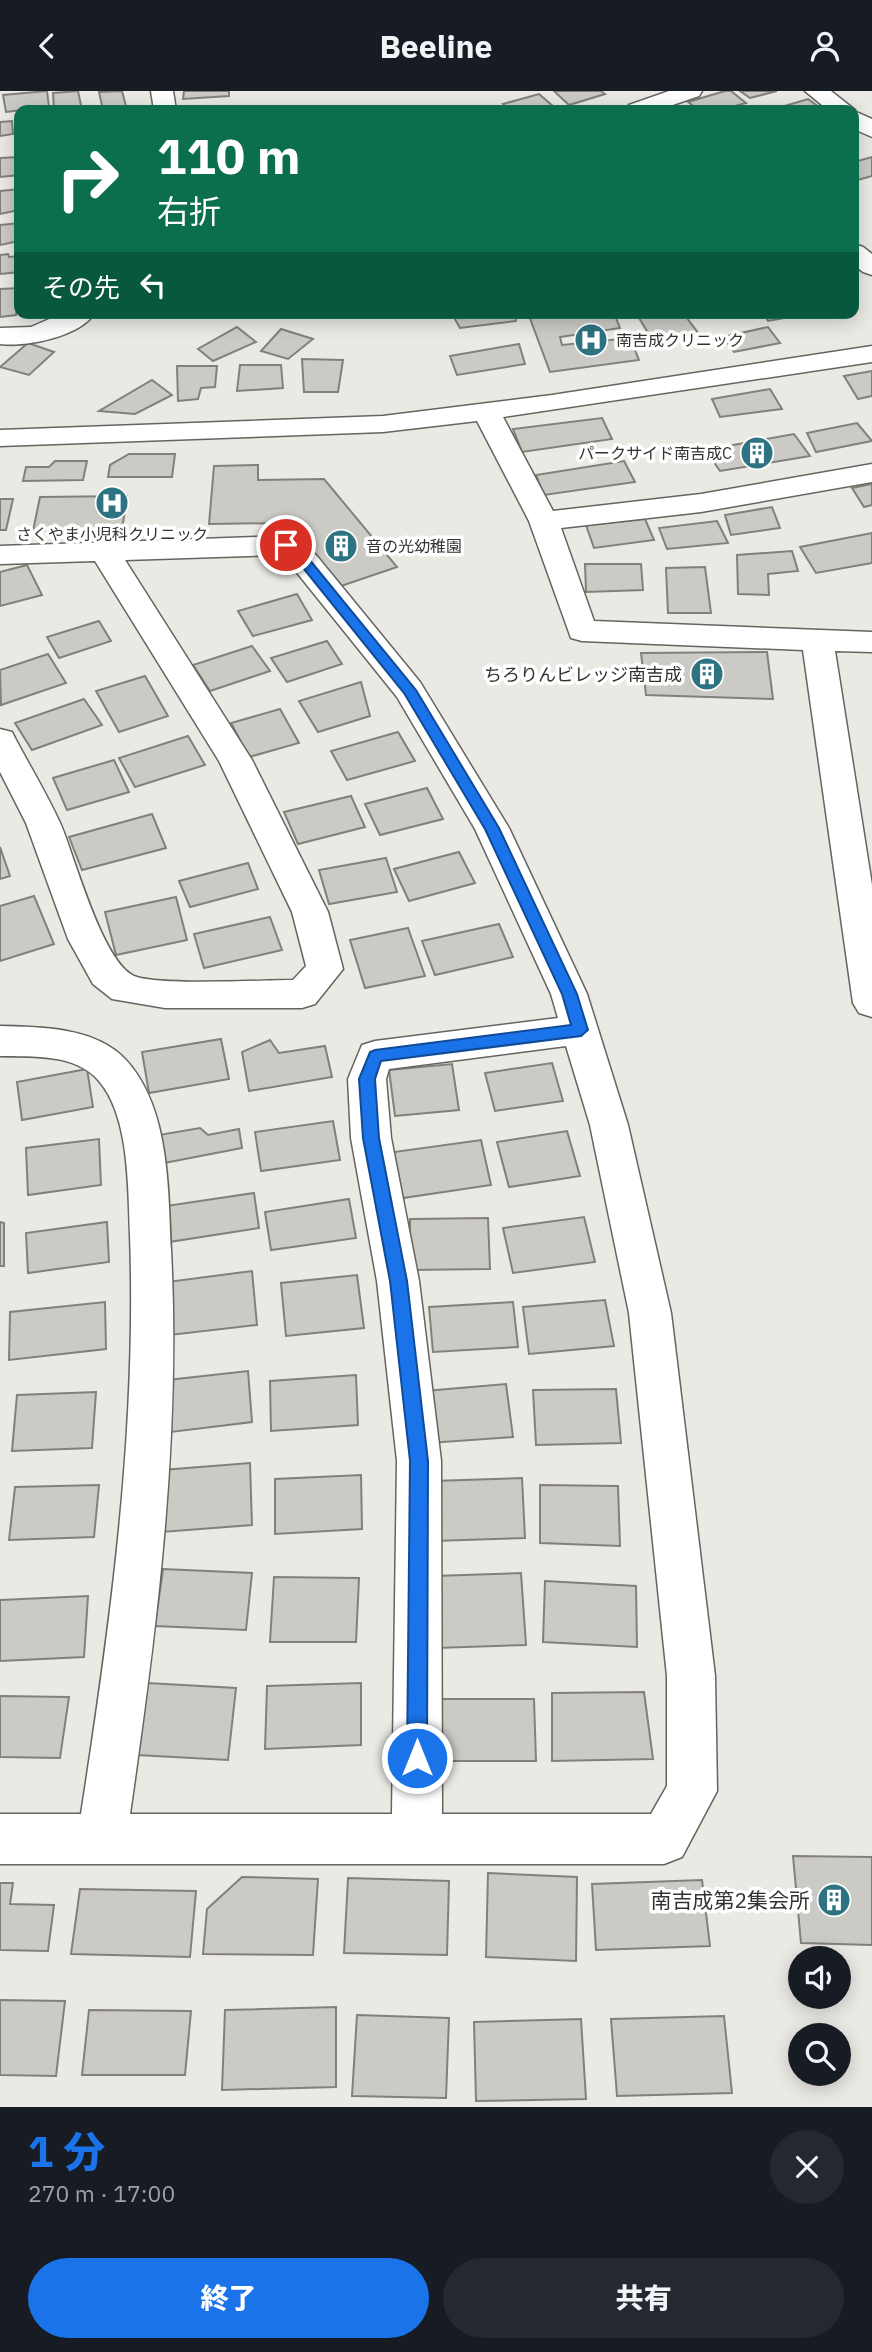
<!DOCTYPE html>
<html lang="ja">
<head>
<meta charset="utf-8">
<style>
  body { margin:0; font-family:"IBM Plex Sans","Noto Sans JP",sans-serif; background:#242831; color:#f1f3f6; height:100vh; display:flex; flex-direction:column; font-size:26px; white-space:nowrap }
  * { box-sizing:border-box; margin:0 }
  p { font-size:23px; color:#9ea1a6 }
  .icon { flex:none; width:38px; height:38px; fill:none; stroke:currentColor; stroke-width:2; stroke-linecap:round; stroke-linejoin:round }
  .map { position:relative; height:2016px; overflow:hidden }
  .side { display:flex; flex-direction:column; background:#171b24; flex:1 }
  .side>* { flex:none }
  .top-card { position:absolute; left:14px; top:14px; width:845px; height:214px; border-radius:14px; box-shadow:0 4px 18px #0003; background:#0b6e4f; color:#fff; overflow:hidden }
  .controls { position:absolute; left:788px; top:1855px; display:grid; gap:14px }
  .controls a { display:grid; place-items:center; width:63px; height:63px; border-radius:50%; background:#171b24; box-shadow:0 4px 18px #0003; font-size:35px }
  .pin { position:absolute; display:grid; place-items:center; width:60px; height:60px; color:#fff; margin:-30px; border:4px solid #fff; border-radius:50%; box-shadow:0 2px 7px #0007 }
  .me { position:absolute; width:77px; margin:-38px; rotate:0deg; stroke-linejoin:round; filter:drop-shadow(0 0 5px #0008) }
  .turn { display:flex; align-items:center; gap:24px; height:147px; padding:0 28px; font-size:32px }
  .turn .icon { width:91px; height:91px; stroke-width:2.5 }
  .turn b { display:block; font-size:49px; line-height:60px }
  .then { display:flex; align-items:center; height:66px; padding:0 28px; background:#0003; gap:14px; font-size:26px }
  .round { display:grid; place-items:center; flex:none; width:74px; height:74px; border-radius:37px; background:#242831 }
  .overview { display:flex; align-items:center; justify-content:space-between; height:119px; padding:0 28px }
  h1 { font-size:42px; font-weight:800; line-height:52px; color:#1a73e8 }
  .action { display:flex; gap:14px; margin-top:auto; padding:14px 28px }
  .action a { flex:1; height:80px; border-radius:42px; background:#1a73e8; color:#fff; font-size:28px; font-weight:800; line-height:80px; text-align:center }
  .action a+a { background:#242831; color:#f1f3f6 }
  header { display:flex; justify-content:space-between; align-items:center; height:91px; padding:0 28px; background:#171b24; font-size:32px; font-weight:800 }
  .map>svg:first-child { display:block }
  .building { fill:#cccac5; stroke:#82807b; stroke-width:2 }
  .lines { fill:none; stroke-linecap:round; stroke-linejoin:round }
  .minor-casing { stroke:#66645f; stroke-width:3 }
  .minor { fill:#fff; fill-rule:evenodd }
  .route { fill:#1a73e8; stroke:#114b97; stroke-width:2 }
  .labels { text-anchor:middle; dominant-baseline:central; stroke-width:7; stroke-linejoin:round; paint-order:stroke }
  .far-poi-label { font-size:16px; fill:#343331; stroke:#fff; text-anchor:start }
  .poi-label { font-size:18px; fill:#343331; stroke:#fff; text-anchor:end }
  .near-poi-label { font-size:21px; fill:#343331; stroke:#fff; text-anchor:end }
</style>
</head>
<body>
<header><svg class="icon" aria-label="back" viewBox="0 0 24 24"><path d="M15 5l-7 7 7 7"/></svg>Beeline<svg class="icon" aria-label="person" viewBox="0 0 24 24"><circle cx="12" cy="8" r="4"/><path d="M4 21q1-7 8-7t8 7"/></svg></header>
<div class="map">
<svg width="872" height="2016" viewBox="0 0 872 2016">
  <rect width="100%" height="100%" fill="#ebe9e4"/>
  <g class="building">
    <path d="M47 0 49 16 6 21 3 4Z"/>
    <path d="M78 0 82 19H54L53 2Z"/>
    <path d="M122 0 127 19H103L99 1Z"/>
    <path d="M184 0H229V5L183 8Z"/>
    <path d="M554 0H601L605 3 569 14Z"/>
    <path d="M725 0H731L746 12 720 19H699L688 11Z"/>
    <path d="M740 0H777L750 7Z"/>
    <path d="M539 3 554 16 546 19H510L503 13Z"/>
    <path d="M808 8 823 19H771Z"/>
    <path d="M12 30 13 43 0 45V31Z"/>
    <path d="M19 66V84L0 86V67Z"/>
    <path d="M872 66V85L858 89 854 86V71Z"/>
    <path d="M19 98V119L0 123V100Z"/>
    <path d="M19 132V150L0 154V134Z"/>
    <path d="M8 163 9 166 19 165V181L0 183V164Z"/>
    <path d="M19 197 16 224 0 226V198Z"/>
    <path d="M515 222 516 230 460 237 452 223Z"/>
    <path d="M528 222H614L620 237 560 246 562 254 630 247 639 269 550 281Z"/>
    <path d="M636 222H683L699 243 653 250Z"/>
    <path d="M764 222H812L768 230Z"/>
    <path d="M237 236 256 251 213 270 198 258Z"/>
    <path d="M768 236 780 252 734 261 723 246Z"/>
    <path d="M281 238 313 248 288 268 261 260Z"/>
    <path d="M28 252 54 261 29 284 0 276Z"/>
    <path d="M519 253 525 273 457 284 450 265Z"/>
    <path d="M302 268 343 269 338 301H304Z"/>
    <path d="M240 274H281L283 297 237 300Z"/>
    <path d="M177 275H217L215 296 201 297 198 308 178 310Z"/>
    <path d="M872 280V305L858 308 844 285Z"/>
    <path d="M152 289 172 304 135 323 99 320Z"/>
    <path d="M770 298 782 318 720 326 712 308Z"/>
    <path d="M602 327 612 348 522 361 513 338Z"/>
    <path d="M857 332 872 350 816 361 807 342Z"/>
    <path d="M794 343 810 365 720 380 705 359Z"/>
    <path d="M129 363H175L172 386H108L110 374Z"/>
    <path d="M55 370H87L83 389 23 390 26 376H49Z"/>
    <path d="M624 370 635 391 544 404 536 384Z"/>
    <path d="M258 374V389L324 388 397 476 335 497 284 432 209 433 214 375Z"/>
    <path d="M872 393V414L864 416 852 397Z"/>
    <path d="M127 405 122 439 33 440 40 406Z"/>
    <path d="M0 408H13L6 439H0Z"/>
    <path d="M772 416 780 437 731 444 725 424Z"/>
    <path d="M645 428 654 449 594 457 586 434Z"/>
    <path d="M717 430 728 452 667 458 659 437Z"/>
    <path d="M872 442V472L816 482 800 456Z"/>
    <path d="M792 460 798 480 768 483 769 504 738 503 737 464Z"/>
    <path d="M585 473H641L643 499 586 501Z"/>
    <path d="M27 474 42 504 0 515V481Z"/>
    <path d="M705 476 711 522H668L666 477Z"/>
    <path d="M297 503 312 529 253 545 238 520Z"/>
    <path d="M99 530 111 550 59 567 47 546Z"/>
    <path d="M327 550 342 573 287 591 271 567Z"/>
    <path d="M252 555 270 580 210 600 193 574Z"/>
    <path d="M767 561 773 608 646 604 641 562Z"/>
    <path d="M48 563 66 592 1 614 0 579Z"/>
    <path d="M145 585 168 625 119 641 96 600Z"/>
    <path d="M361 591 370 625 318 641 299 610Z"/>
    <path d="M84 608 102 634 32 659 15 632Z"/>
    <path d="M280 618 299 652 249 666 231 632Z"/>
    <path d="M398 641 415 670 347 689 331 660Z"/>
    <path d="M188 645 205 674 135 696 119 667Z"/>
    <path d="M114 669 129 701 67 719 53 687Z"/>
    <path d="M427 697 443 728 380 744 365 713Z"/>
    <path d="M351 705 365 736 298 753 284 721Z"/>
    <path d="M152 723 166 757 82 779 69 746Z"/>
    <path d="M0 756 10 785 0 788Z"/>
    <path d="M459 761 475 792 409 810 394 778Z"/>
    <path d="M386 767 397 801 329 813 319 779Z"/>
    <path d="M248 772 258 798 190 816 179 790Z"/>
    <path d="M34 805 54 853 0 870V815Z"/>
    <path d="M176 806 187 849 116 864 105 821Z"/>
    <path d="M270 826 282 859 204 877 194 843Z"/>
    <path d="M499 833 513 866 435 884 422 850Z"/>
    <path d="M408 837 425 885 365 897 350 849Z"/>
    <path d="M221 948 229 988 149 1002 142 961Z"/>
    <path d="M270 949 279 962 325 955 332 986 249 1000 242 961Z"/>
    <path d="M552 972 563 1010 495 1020 485 982Z"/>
    <path d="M452 973 459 1019 395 1025 389 979Z"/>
    <path d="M87 978 93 1016 22 1029 17 991Z"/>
    <path d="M333 1030 340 1069 261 1080 255 1041Z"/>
    <path d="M200 1037 208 1044 239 1038 242 1057 164 1072 159 1044Z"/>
    <path d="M567 1040 580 1085 509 1096 497 1051Z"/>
    <path d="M99 1048 101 1094 28 1104 26 1057Z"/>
    <path d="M481 1049 491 1094 403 1107 394 1061Z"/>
    <path d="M254 1102 259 1137 169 1151 166 1115Z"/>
    <path d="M349 1108 356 1147 271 1159 265 1121Z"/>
    <path d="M584 1126 595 1171 513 1182 503 1137Z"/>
    <path d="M488 1127 490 1178 410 1179V1128Z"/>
    <path d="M0 1131 4 1132V1175H0Z"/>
    <path d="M107 1131 109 1171 28 1182 26 1142Z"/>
    <path d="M252 1180 257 1234 170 1244 167 1191Z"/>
    <path d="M357 1184 364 1237 286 1245 281 1192Z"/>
    <path d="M605 1209 614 1255 529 1263 523 1216Z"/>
    <path d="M105 1211 106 1258 9 1269 10 1221Z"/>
    <path d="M513 1211 518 1256 433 1261 429 1216Z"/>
    <path d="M248 1280 252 1331 171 1341 168 1289Z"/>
    <path d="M356 1284 358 1334 271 1340 270 1290Z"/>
    <path d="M506 1293 513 1346 429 1352 425 1300Z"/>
    <path d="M616 1298 621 1352 536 1354 533 1299Z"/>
    <path d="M96 1301 92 1357 12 1360 17 1304Z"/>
    <path d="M250 1372 252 1434 162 1441V1379Z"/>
    <path d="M361 1384 362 1438 275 1443V1388Z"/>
    <path d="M522 1387 525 1447 434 1450 433 1390Z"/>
    <path d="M99 1394 94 1446 9 1449 15 1396Z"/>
    <path d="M540 1394 618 1395 620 1455 540 1452Z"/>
    <path d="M163 1478 252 1482 246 1539 155 1535Z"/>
    <path d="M521 1482 526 1554 436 1557 434 1485Z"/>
    <path d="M274 1486 359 1487 356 1551H270Z"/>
    <path d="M545 1490 636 1495 637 1556 543 1551Z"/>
    <path d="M88 1505 84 1566 0 1570V1509Z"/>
    <path d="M147 1592 236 1597 228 1669 137 1664Z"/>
    <path d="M361 1592V1654L265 1658 267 1595Z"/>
    <path d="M644 1601 653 1668 552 1670V1602Z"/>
    <path d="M0 1605 69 1606 60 1667 0 1666Z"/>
    <path d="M440 1608H534L536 1670H439Z"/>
    <path d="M793 1765 872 1766V1854L801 1852Z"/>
    <path d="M488 1782 577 1786 576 1870 486 1866Z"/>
    <path d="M242 1786 318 1788 313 1864 203 1863 207 1818Z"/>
    <path d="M348 1787 449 1790 447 1864 344 1862Z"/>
    <path d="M702 1789 710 1855 596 1859 592 1793Z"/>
    <path d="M0 1792H13L10 1813 54 1814 48 1860 0 1859Z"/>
    <path d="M80 1798 196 1800 190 1866 71 1863Z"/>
    <path d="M0 1909 65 1910 56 1985 0 1984Z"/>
    <path d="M336 1916V1996L222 1999 225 1919Z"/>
    <path d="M89 1919 191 1920 185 1984H82Z"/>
    <path d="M357 1924 449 1927 446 2007 352 2005Z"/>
    <path d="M724 1925 732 2002 617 2005 611 1928Z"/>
    <path d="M581 1928 586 2008 476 2010 474 1931Z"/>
  </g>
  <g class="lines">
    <defs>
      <g id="minor">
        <path d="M151 0H173L176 19H154Z"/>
        <path d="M669 0H702L699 5 658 19H625L629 14Z"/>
        <path d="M805 0H831L855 19H828Z"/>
        <path d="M854 20 872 28V46L854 38Z"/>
        <path d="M854 153 863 156 872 163V184L863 181 854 174Z"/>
        <path d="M63 222H95C79 246 27 256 0 253V237L31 236Z"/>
        <path d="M872 255V271L503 326 553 420 701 403 872 373V391L701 421 561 437 594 530 872 541V561L835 560 872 794V926L859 922 853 912 803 559 582 550 571 547 529 430 477 330 383 341 0 355V339L383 325 552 304Z"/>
        <path d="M286 445 297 447 316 464 420 591 509 737 587 903 628 1034 671 1222 715 1585 717 1700 682 1766 664 1773H0V1723H81C111 1530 137 1339 130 1144 128 1099 130 1026 99 990 75 962 33 966 0 965V935C40 936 95 936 125 968 170 1016 168 1098 171 1159 181 1349 157 1536 130 1723H392L397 1370 377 1190 351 1047 348 988 362 954 375 950 558 927 551 903 475 738 397 606 294 478 279 464 125 469 252 669 328 821 343 878 315 913 302 917H165L112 908 93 893 68 848 26 732 0 681V638L12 641 16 649C31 677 48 705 61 734 75 767 102 870 134 885 157 895 262 889 293 889L306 875 292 821 219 670 95 470 0 473V455ZM566 955 590 1034 629 1222 667 1585V1695L651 1723H442L441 1370 419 1190 391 1047 386 988 389 978Z"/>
      </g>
    </defs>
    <use href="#minor" class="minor-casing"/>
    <use href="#minor" class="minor"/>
  </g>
  <path class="route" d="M286 450 309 468 416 599 499 737 577 903 588 939 581 945 381 970 375 988 379 1047 407 1190 428 1370 427 1667 424 1674 417 1677 410 1674 407 1667 410 1370 390 1190 363 1047 359 988 370 961 375 959 571 934 562 903 485 738 404 602 300 473 282 456V451Z"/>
  <defs>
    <symbol id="hospital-disc" viewBox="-11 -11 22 22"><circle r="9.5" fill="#2d7381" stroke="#fff"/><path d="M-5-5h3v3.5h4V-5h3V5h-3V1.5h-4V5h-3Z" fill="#fff"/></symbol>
    <symbol id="building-disc" viewBox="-11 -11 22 22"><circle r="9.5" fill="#2d7381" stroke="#fff"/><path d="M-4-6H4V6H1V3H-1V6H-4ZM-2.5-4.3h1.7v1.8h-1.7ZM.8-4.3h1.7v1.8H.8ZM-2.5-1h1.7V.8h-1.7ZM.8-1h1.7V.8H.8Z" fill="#fff"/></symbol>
  </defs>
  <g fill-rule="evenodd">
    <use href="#hospital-disc" x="572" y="230" width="38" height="38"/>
    <use href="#building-disc" x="738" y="343" width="38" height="38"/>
    <use href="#hospital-disc" x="93" y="393" width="38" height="38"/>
    <use href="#building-disc" x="322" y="436" width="38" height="38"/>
    <use href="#building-disc" x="688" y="564" width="38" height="38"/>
    <use href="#building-disc" x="815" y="1790" width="38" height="38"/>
  </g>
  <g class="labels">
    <g class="far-poi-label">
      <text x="616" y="249">南吉成クリニック</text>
      <text x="732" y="362" text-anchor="end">パークサイド南吉成C</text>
      <text x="112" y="443" text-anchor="middle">さくやま小児科クリニック</text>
      <text x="366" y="455">音の光幼稚園</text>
    </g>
    <g class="poi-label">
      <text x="682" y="583">ちろりんビレッジ南吉成</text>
    </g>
    <g class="near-poi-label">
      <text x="810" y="1809">南吉成第2集会所</text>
    </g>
  </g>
</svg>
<div class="controls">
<a><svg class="icon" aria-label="sound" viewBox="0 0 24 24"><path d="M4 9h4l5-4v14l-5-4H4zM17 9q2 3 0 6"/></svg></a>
<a><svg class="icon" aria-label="search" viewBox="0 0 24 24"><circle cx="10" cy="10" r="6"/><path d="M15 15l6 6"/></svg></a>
</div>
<div class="pin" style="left:286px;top:454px;background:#d93025"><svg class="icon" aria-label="arrive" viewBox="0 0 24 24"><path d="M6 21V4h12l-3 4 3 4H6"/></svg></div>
<svg class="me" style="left:417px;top:1667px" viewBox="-20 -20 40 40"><circle r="17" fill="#1a73e8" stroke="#fff" stroke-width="3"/><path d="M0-11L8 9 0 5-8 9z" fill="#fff"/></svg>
<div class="top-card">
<div class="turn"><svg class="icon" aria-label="right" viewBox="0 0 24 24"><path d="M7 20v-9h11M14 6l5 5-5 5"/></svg><div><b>110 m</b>右折</div></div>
<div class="then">その先<svg class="icon" aria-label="left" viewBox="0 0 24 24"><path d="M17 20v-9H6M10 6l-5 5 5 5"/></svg></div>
</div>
</div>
<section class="side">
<div class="overview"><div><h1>1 分</h1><p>270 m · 17:00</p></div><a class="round"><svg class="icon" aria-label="close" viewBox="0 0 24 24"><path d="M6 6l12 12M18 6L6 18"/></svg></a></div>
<div class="action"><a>終了</a><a>共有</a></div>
</section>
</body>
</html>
